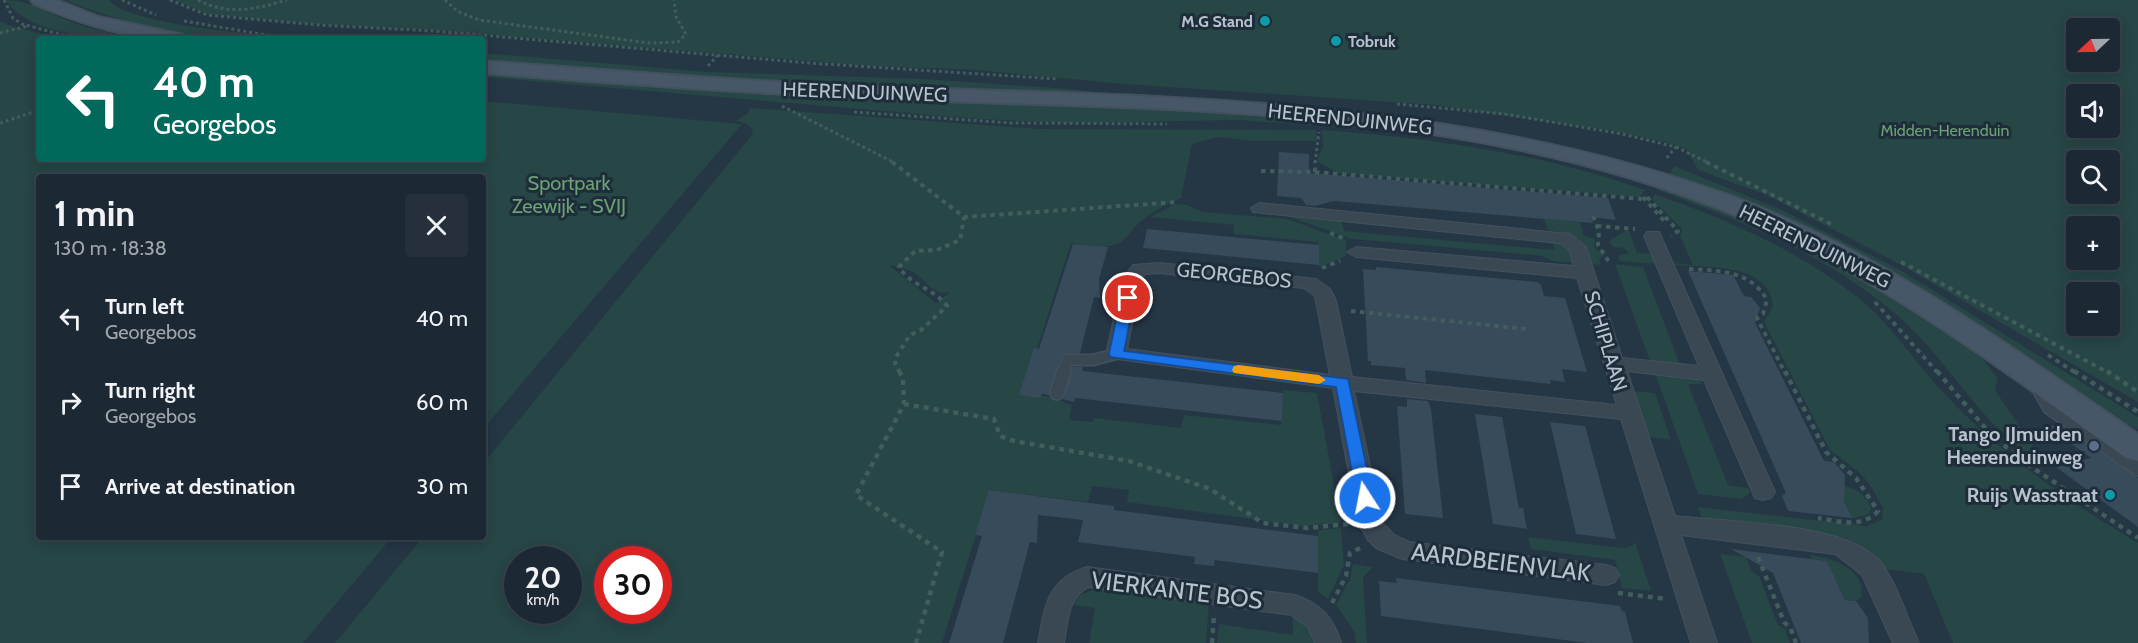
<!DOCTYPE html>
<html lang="en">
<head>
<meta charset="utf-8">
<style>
  body { margin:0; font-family:Cabin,sans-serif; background:#25303c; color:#f1f3f6; height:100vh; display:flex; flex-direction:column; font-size:22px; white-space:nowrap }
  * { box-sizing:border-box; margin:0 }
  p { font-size:20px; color:#a0a6ac }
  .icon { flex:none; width:33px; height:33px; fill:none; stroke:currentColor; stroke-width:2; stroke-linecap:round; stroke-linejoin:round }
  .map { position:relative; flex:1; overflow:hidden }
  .side { position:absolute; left:36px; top:174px; width:450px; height:366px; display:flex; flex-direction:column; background:#1c2834; border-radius:6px; box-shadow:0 3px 15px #0003,0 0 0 2px #3a444f }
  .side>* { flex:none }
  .banner { position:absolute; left:36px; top:36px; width:450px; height:126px; border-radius:6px; box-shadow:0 3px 15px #0003,0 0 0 2px #3a444f; background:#00695c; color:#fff; overflow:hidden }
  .needle { width:39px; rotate:248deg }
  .tools { position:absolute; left:2066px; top:18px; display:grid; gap:12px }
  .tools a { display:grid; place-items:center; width:54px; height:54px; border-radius:6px; background:#1c2834; box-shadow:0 3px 15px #0003,0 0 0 2px #3a444f; font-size:30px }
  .speed { position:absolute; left:504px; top:546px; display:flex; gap:12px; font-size:30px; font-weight:700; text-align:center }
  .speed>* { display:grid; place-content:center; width:78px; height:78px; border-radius:50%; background:#1c2834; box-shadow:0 3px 15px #0003,0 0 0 2px #3a444f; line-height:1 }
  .speed small { font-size:15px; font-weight:400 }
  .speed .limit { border:9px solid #d22; background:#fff; color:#111 }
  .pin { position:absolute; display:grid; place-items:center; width:51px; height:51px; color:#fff; margin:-26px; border:3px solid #fff; border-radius:50%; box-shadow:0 2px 6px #0007 }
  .me { position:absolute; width:66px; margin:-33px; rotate:349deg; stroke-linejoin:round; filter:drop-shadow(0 0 4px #0008) }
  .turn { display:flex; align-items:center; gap:21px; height:126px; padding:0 18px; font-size:27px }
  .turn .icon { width:78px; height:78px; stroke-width:2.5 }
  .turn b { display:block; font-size:42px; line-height:51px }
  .round { display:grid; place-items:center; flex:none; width:63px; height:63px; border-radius:6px; background:#25303c }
  .head { display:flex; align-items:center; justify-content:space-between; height:102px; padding:0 18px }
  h1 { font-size:36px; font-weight:800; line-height:45px }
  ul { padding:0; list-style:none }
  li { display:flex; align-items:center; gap:18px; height:84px; padding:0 18px }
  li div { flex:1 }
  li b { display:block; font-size:22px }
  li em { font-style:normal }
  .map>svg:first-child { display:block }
  .green { fill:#274646; fill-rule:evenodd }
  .building { fill:#374b5b }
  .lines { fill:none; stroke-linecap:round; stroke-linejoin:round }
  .lane-far1-casing { stroke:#43515e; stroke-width:13 }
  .lane-casing { stroke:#43515e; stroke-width:16 }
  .street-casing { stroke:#43515e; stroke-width:2 }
  .secondary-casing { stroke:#43515e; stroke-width:4 }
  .path-far2 { stroke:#415d5c; stroke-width:3; stroke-dasharray:3 3; stroke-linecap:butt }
  .path-far1 { stroke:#415d5c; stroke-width:4; stroke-dasharray:4.5 4.5; stroke-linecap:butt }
  .path { stroke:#415d5c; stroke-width:4.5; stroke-dasharray:5 5; stroke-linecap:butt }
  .lane-far1 { stroke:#3a4854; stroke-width:10 }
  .lane { stroke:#3a4854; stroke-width:13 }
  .street { fill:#3a4854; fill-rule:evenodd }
  .secondary { fill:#475767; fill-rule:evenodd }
  .route { fill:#1a73e8; stroke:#114b97; stroke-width:1.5 }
  .slow { fill:#f59e0b }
  .culture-dot { fill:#0f9aa8; stroke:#1e2d3a; stroke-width:2 }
  .service-dot { fill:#5c6f8a; stroke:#1e2d3a; stroke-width:2 }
  .labels { text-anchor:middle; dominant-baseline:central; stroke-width:6; stroke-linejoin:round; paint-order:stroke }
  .far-poi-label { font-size:16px; font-weight:bold; fill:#b7c2ce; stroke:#1e2d3a; text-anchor:end }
  .far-park-label { font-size:16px; fill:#6da073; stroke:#1e2d3a }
  .street-label { font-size:20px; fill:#b7c2ce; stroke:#1e2d3a }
  .park-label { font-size:20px; fill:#6da073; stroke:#1e2d3a }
  .poi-label { font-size:20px; font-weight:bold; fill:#b7c2ce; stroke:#1e2d3a; text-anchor:end }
  .near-street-label { font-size:24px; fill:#b7c2ce; stroke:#1e2d3a }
</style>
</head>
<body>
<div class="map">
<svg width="2138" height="643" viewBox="0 0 2138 643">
  <rect width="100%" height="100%" fill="#253645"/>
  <g class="green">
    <path d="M6 0C31 0 53 16 77 24 97 31 120 35 141 39 101 39 30 37 6 0Z"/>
    <path d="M65 0H109C131 27 276 36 315 39 286 39 256 41 227 39 171 35 116 21 65 0Z"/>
    <path d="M175 0H2138V402L1903 266 1769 196 1698 170 1686 149 1665 142 1613 131 1435 105 1124 84 976 70 870 66 433 30 314 24 207 14ZM2076 28H2109V62H2076ZM2076 94H2109V128H2076ZM2076 160H2109V194H2076ZM2076 226H2109V260H2076ZM2076 292H2109V326H2076Z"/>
    <path d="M0 21 15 27 62 39H39V159H483V101L742 124 483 429V177H39V537H392L303 643H0V123L19 116 0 122Z"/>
    <path d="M483 53 707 72 924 79 1069 89 1147 97 772 85 483 62Z"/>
    <path d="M483 72 772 95 1056 104 1250 116 1390 127 1525 147 1419 133 1239 120 1069 123 979 119 483 77Z"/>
    <path d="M750 108 1039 129 1316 130 1317 141H1254L1218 137 1192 144 1181 198C1165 205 1149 213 1137 225 1128 233 1126 242 1113 245 1101 249 1084 244 1071 243L1023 393 1050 397 1072 405 1069 420 1092 422 1094 418 1181 428 1184 415 1281 425 1283 390 1317 393 1341 523 1304 526 1127 502 1129 490 1092 486 1088 502 990 490 942 643H335L423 537H483V464L751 136 753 130 747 124 736 121 748 113ZM889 265C896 267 906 269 913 272 926 279 932 297 950 292L936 303ZM518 560H568V610H518ZM608 560H658V610H608Z"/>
    <path d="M1322 130C1431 138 1541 153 1645 190L1640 197 1338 173 1317 161 1323 146Z"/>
    <path d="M1674 166 1782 210 1900 270 2138 417V430L2083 400 1981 330 1668 176Z"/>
    <path d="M1662 185 1754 220 1856 270 1940 325 1979 355 1998 378 1995 390 2041 458 2034 460C2017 445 1998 431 1984 414 1956 382 1931 345 1899 317 1829 256 1744 222 1658 190Z"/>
    <path d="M1655 194C1728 220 1796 249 1856 296 1888 320 1914 361 1941 390 1998 452 2066 500 2138 543V643H1953L1924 574 1885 569 1872 552 1845 538 1702 520 1698 507 1867 526 1882 519 1883 508 1870 485 1860 473 1830 450 1764 322 1773 306C1769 262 1706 268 1674 265V263L1693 265 1680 236 1682 229 1652 199Z"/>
    <path d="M1175 204 1187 205 1202 212 1287 219 1346 240V256L1319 267 1318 242 1234 234V225L1150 217Z"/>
    <path d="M1287 214 1345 219 1342 222 1344 231 1555 250 1552 240 1569 246 1574 263 1551 261 1543 256 1352 239 1287 216Z"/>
    <path d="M1544 219 1580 222 1584 236 1595 239 1594 247 1604 255 1599 259 1601 265 1592 264C1584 237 1575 234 1548 230Z"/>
    <path d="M1625 231H1629L1637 253 1652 254 1656 264 1620 261 1618 256 1629 253 1624 248 1613 247 1609 241Z"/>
    <path d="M1615 264 1643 267 1680 365 1650 361Z"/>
    <path d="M1655 373 1694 378 1704 384H1688L1728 485 1748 488 1750 493 1741 499 1698 494Z"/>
    <path d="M1634 391 1655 393 1671 440 1649 437Z"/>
    <path d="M1836 484C1850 486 1867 493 1871 508L1868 515 1852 518Z"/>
    <path d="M1341 528 1344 565 1328 599 1318 592V531H1313Z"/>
    <path d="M1528 537 1623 548 1632 546 1635 542 1651 591 1622 588 1615 560 1531 549Z"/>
    <path d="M1720 554 1746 557 1752 572 1759 576 1778 625 1785 629 1790 643H1752Z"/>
    <path d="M1810 555C1831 557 1868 570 1861 597L1856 601 1845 600 1827 561 1812 559Z"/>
    <path d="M1353 564 1373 567 1363 577 1367 643H1356L1354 631 1336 605 1350 579Z"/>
    <path d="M1096 589 1209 603 1206 643H1089L1095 608 1073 605 1080 595Z"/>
    <path d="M1293 615 1308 626 1314 643H1217L1219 624 1293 635Z"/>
  </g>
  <g class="building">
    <path d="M1279 152 1309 154V173L1608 198 1616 220 1591 217 1593 223 1334 201 1315 206 1306 205 1301 198 1277 196Z"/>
    <path d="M1147 229 1319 245V265L1143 248Z"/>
    <path d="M1073 244 1108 247 1099 279 1100 298 1094 297 1080 353 1062 355 1049 395 1042 394 1040 398 1019 395 1034 348 1039 349Z"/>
    <path d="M1376 267 1537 282 1541 285 1544 296 1565 298 1587 372 1562 369 1565 382 1550 380 1551 384 1425 370 1426 383 1406 380 1405 368 1371 365V361H1368L1363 269 1376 270Z"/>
    <path d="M1688 271 1733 275 1744 296 1751 297 1760 308 1755 323 1824 461 1834 462 1845 475 1844 501 1852 518 1788 511 1782 496 1786 493Z"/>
    <path d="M1072 367H1083L1082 371 1283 393 1282 421 1075 398 1074 402 1063 399Z"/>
    <path d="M1407 399 1428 401 1431 409 1443 518 1405 514 1397 406 1407 407Z"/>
    <path d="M1475 414 1502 417 1519 508H1523L1527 529 1493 524Z"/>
    <path d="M1550 422 1585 426 1616 539 1576 534Z"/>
    <path d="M2059 424 2138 478V527L2056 467 2091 458 2048 427Z"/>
    <path d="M989 490 1114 506V510L1318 536V573L1215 560 1214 566 1194 564 1195 557 1078 542 1083 520 1038 515 1037 543 1030 542 1003 643H949L982 536 975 535Z"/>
    <path d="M1731 549 1827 561 1845 600 1856 601 1868 618 1869 643H1801L1773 573Z"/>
    <path d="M1396 578 1620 606 1622 611 1625 612 1633 643H1587L1381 616 1379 581 1397 583Z"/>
  </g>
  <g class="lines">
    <defs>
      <path id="lane-far1" d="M1063 373 1067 360H1093L1116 354"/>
      <g id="lane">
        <path d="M2039 389 2050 408 2138 469"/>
        <path d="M1057 393 1064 371"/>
      </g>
      <g id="street">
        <path d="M1259 203 1570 234 1586 247 1622 358 1699 366 1644 236 1647 232H1659L1775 492 1771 498 1763 500 1755 498 1704 380 1627 371 1675 516C1725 522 1852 522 1882 564 1898 586 1907 618 1919 643H1893L1862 575 1835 554 1681 535 1717 643H1691L1621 419 1354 391 1382 522 1394 535 1409 542 1606 565 1615 568 1619 575 1615 582 1606 585 1402 559 1376 548 1368 540 1358 522 1333 388 1109 358 1106 354 1123 279 1133 265 1159 263 1316 279 1330 289 1336 301 1352 377 1617 405 1577 278 1356 257 1347 252 1356 247 1574 266 1569 249 1559 243 1253 212 1251 208ZM1159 273 1304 288 1315 296 1316 301 1330 375 1127 349 1141 279 1145 274Z"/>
        <path d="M1087 567 1295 595C1320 603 1334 618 1341 643H1315L1308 627 1291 615 1088 587C1067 598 1068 622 1064 643H1038C1045 605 1047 580 1087 567Z"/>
      </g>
      <g id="secondary">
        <path d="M31 0H56L99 17 183 35 186 39C127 39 88 26 34 4Z"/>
        <path d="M483 61C616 71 749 82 883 87 1170 97 1460 97 1733 197 1880 251 2010 347 2138 434V461L2126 458C1997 366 1869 268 1720 209 1467 108 1185 110 916 100 771 95 627 84 483 73Z"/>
      </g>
    </defs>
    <use href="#lane-far1" class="lane-far1-casing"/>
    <use href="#lane" class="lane-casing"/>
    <use href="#street" class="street-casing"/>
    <use href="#secondary" class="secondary-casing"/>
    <g class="path-far2">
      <path d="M4 0 13 18 22 24 78 39"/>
      <path d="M122 0 156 15"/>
      <path d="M170 0 207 15 318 25 433 31 809 63 1058 79"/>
      <path d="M198 0C228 16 256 9 287 0"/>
      <path d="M445 0 457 11 479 20 649 43 678 42 686 34 676 17 674 0"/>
      <path d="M184 21 273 36 317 39"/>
      <path d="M0 33 28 26"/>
      <path d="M708 66 719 54"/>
      <path d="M1397 104 1504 114 1622 134 1676 147 1665 160"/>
      <path d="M782 106 895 163"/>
      <path d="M854 112 1011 123 1167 124"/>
      <path d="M0 123 39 110"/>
      <path d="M1676 147 1709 163"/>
      <path d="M1315 163 1319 132"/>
    </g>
    <g class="path-far1">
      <path d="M892 162 964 217 1178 202"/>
      <path d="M1706 162 1831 224"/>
      <path d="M1261 171 1315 172V162"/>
      <path d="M1315 172 1642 199"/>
      <path d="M1643 197 1665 222"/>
      <path d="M1647 197 1678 231 1671 236"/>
      <path d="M1593 216 1599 231 1598 245 1609 262"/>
      <path d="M1597 226 1635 229"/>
      <path d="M1330 233 1345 239"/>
      <path d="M1901 262 2109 373"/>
      <path d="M1322 268 1340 261"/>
      <path d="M1689 269C1720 271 1750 270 1767 300L1763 314 1757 318 1785 373"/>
      <path d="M1875 302 1938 373"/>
      <path d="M1351 311 1526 329"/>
      <path d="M2048 355 2076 373"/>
      <path d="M900 373 895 364 896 357 910 335 921 330 947 306C935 289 911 286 899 267L915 251 937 250 960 240 964 217"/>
    </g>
    <g class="path">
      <path d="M899 371 903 378 904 404 856 495 942 552 916 643"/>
      <path d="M1785 371 1826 452 1856 478 1878 511C1862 529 1839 521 1818 518"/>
      <path d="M1937 371 1986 429 2021 460 2138 538"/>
      <path d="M2074 371 2138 412"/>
      <path d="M2107 371 2138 392"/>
      <path d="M904 404 994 419 1000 436 1014 441 1129 461 1210 489 1263 523 1307 528 1348 524"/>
      <path d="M1758 557 1784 622 1791 629 1796 643"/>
      <path d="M1618 593 1667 599"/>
      <path d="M1332 603 1346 576 1350 553 1360 548"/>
      <path d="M1212 643 1214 615"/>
    </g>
    <use href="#lane-far1" class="lane-far1"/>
    <use href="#lane" class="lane"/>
    <use href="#street" class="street"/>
    <use href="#secondary" class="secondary"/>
  </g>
  <path class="route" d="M1128 294 1134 298 1124 351 1348 379 1373 498 1371 503H1360L1357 498 1336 387 1111 357 1109 354 1121 298Z"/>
  <path class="slow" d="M1239 365 1319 375 1326 380 1319 384 1234 373 1232 370 1234 366Z"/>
  <g class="culture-dot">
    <circle cx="1265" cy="21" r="6"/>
    <circle cx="1336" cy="41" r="6"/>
    <circle cx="2110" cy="495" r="6"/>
  </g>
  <circle class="service-dot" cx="2094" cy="446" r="6"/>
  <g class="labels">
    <g class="far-poi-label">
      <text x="1253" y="21">M.G Stand</text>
      <text x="1348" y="41" text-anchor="start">Tobruk</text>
    </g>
    <g class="far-park-label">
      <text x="1945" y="130">Midden-Herenduin</text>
    </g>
    <g class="street-label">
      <text transform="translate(865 92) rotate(2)">HEERENDUINWEG</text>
      <text transform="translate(1350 119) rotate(6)">HEERENDUINWEG</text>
      <text transform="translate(1815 246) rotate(26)">HEERENDUINWEG</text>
      <text transform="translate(1234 275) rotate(6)">GEORGEBOS</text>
      <text transform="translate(1606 341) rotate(73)">SCHIPLAAN</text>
    </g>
    <g class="park-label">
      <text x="569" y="183">Sportpark<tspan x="569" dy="23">Zeewijk - SVIJ</tspan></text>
    </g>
    <g class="poi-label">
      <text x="2082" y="434">Tango IJmuiden<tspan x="2082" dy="23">Heerenduinweg</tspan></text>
      <text x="2098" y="495">Ruijs Wasstraat</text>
    </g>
    <g class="near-street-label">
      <text transform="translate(1501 562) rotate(7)">AARDBEIENVLAK</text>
      <text transform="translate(1177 590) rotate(7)">VIERKANTE BOS</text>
    </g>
  </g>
</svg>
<div class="tools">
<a><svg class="needle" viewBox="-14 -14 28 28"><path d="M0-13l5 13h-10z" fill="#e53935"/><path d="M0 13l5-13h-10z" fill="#a0a6ac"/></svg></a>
<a><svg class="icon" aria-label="sound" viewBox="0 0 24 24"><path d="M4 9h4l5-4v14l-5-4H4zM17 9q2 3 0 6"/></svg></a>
<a><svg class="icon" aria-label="search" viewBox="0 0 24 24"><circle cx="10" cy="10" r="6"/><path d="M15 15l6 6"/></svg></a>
<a>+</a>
<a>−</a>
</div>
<div class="speed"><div>20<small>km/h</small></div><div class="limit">30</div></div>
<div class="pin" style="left:1128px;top:298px;background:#d93025"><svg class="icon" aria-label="arrive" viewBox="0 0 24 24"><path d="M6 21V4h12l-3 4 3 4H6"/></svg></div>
<svg class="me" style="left:1365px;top:498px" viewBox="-20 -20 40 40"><circle r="17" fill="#1a73e8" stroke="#fff" stroke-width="3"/><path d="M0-11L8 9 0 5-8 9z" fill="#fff"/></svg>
<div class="banner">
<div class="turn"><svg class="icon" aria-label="left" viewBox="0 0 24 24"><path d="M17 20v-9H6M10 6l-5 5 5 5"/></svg><div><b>40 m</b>Georgebos</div></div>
</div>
<section class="side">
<div class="head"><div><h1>1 min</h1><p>130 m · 18:38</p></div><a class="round"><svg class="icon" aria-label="close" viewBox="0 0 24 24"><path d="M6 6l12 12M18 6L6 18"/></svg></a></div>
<ul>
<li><svg class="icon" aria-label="left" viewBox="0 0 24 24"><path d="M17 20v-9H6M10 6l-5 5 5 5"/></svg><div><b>Turn left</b><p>Georgebos</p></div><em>40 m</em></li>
<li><svg class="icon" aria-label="right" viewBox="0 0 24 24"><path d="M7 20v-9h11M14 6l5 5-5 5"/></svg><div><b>Turn right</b><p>Georgebos</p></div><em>60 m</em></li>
<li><svg class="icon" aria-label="arrive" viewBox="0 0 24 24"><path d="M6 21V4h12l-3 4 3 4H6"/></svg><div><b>Arrive at destination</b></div><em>30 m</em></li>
</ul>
</section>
</div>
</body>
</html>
